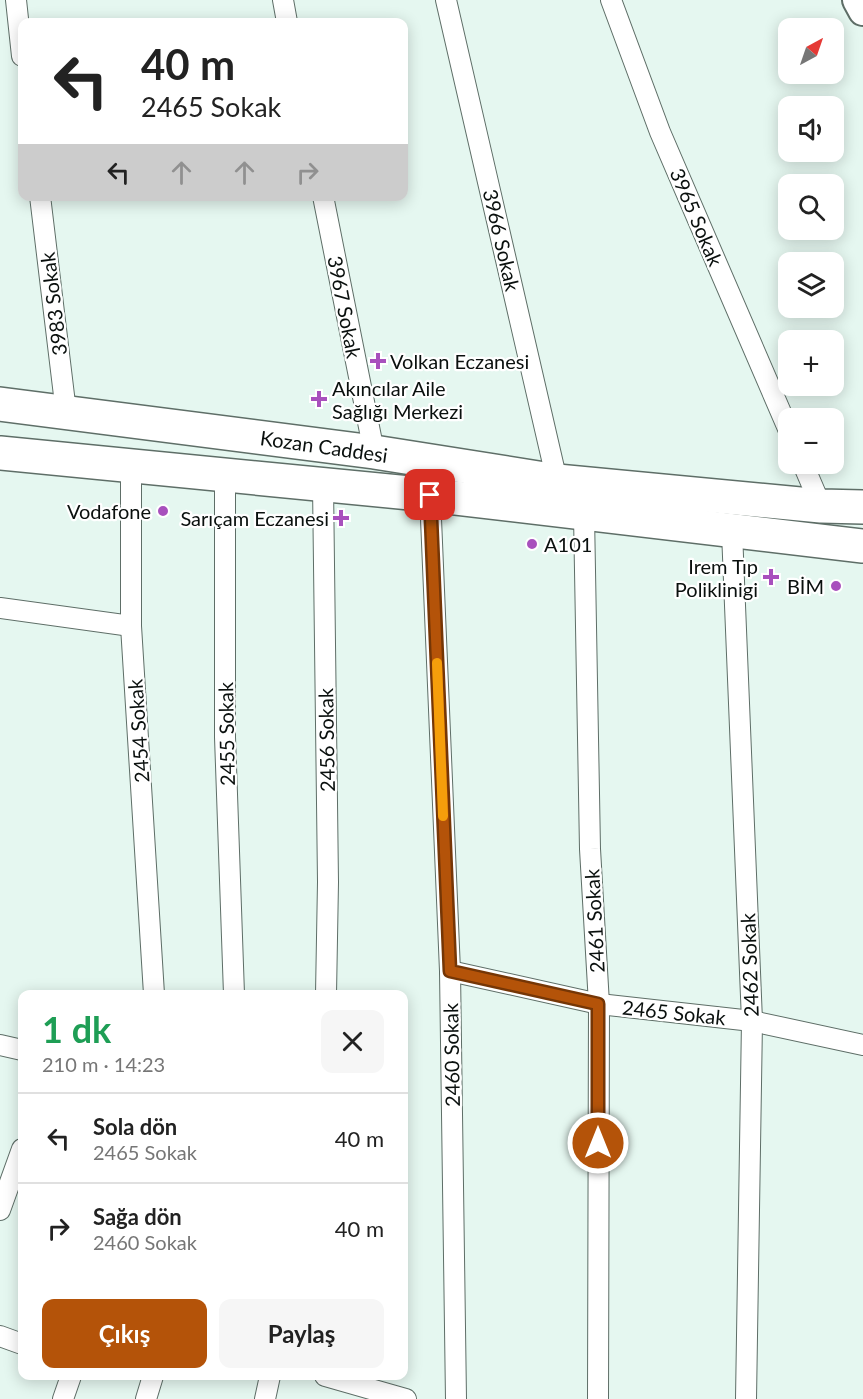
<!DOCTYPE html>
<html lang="tr">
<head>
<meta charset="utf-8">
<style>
  body { margin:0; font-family:Lato,sans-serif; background:#f6f6f6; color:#222; height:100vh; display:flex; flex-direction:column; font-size:22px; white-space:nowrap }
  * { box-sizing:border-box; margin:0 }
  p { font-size:20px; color:#767676 }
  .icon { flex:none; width:33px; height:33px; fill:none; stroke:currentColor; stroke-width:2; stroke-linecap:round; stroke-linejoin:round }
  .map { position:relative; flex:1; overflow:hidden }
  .drawer { position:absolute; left:18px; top:990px; width:390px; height:390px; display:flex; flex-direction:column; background:#fff; border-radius:12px; box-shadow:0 3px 15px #0003 }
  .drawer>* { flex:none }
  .top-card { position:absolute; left:18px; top:18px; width:390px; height:183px; border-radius:12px; box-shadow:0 3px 15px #0003; background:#fff; color:#222; overflow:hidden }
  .needle { width:39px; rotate:40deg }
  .buttons { position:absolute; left:778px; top:18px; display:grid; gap:12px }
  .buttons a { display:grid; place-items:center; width:66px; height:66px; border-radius:12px; background:#fff; box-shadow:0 3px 15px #0003; font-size:30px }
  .pin { position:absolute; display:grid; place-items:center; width:51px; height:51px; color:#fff; margin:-26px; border-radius:12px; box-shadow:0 3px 9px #0006 }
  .me { position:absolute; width:66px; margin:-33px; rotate:0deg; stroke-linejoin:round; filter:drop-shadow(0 0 4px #0008) }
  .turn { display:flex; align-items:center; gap:21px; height:126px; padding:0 24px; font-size:27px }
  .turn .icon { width:78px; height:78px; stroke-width:2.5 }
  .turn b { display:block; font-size:42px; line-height:51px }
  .lanes { display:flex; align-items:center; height:57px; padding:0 24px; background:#0003; justify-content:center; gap:30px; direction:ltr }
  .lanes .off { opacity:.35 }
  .round { display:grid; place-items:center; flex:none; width:63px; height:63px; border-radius:12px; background:#f6f6f6 }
  .overview { display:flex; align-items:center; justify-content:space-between; height:102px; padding:0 24px }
  h1 { font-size:36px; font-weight:700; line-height:45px; color:#1e9e55 }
  .primary-button { display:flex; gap:12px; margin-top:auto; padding:12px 24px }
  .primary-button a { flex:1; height:69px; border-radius:12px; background:#b45309; color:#fff; font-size:24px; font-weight:700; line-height:69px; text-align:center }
  .primary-button a+a { background:#f6f6f6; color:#222 }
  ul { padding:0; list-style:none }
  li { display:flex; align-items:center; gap:18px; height:90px; padding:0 24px; border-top:2px solid #e0e0e0 }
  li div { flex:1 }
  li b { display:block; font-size:22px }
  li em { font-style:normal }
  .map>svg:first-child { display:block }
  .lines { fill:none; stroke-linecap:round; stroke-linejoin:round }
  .street-casing { stroke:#5e6e67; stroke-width:22 }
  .secondary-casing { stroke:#5e6e67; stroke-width:32 }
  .highway-casing { stroke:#5e6e67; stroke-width:36 }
  .street { stroke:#fff; stroke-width:20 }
  .secondary { stroke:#fff; stroke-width:28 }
  .highway { stroke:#fff; stroke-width:33 }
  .route-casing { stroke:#753606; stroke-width:15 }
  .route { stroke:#b45309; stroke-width:10 }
  .slow { stroke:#f59e0b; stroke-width:10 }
  .poi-dot { fill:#a850bd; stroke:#fff; stroke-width:2 }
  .labels { text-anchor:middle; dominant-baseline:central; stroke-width:4.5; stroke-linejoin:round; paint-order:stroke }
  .street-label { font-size:20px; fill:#0a100e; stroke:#fff }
  .poi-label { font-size:20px; fill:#0a100e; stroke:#fff; text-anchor:end }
</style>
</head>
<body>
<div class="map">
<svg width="863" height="1399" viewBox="0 0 863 1399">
  <rect width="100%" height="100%" fill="#e5f7f0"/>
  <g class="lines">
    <defs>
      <g id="street">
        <path d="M16 0 22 56"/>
        <path d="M283 0 287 22"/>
        <path d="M446 0 557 481"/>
        <path d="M611 0 660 132 789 431"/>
        <path d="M40 196 66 412"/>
        <path d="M323 196 374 452"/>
        <path d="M803 464 821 506"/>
        <path d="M131 468V626L154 994"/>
        <path d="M225 474V737L234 994"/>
        <path d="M323 485 328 882 326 994"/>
        <path d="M430 495 450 971 456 1399"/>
        <path d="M584 515 590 849 599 1004 598 1399"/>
        <path d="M732 532 752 1021 746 1399"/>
        <path d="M0 608 131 626"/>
        <path d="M450 971 599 1004 752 1021 863 1045"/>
        <path d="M0 1045 22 1050"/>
        <path d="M0 1210 22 1149"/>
        <path d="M0 1336 22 1344"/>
        <path d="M325 1376 406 1399"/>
        <path d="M63 1399 71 1376"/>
        <path d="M146 1399 153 1376"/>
        <path d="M265 1399 270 1376"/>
      </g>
      <path id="secondary" d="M857 0 863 11"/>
      <g id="highway">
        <path d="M0 404 374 452 557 481 821 506 863 507"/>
        <path d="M0 453 430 495 863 546"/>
      </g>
    </defs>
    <use href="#street" class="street-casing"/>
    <use href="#secondary" class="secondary-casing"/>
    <use href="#highway" class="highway-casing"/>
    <use href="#street" class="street"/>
    <use href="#secondary" class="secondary"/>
    <use href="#highway" class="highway"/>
  </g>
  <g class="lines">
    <defs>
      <path id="route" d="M430 495 450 971 598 1004V1143"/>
    </defs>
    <use href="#route" class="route-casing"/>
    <use href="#route" class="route"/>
    <path class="slow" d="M437 663 443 816"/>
  </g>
  <g class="poi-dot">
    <path d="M375 352h6v6h6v6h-6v6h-6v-6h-6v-6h6z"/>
    <path d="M316 390h6v6h6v6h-6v6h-6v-6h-6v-6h6z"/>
    <circle cx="163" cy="511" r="6"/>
    <path d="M338 509h6v6h6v6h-6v6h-6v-6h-6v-6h6z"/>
    <circle cx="532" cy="544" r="6"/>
    <path d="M768 568h6v6h6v6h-6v6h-6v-6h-6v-6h6z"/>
    <circle cx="836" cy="586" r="6"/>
  </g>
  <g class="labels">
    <g class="street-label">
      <text transform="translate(697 217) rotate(67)">3965 Sokak</text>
      <text transform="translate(502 240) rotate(77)">3966 Sokak</text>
      <text transform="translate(53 304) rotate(-97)">3983 Sokak</text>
      <text transform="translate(345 307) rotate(79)">3967 Sokak</text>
      <text transform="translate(324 446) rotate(8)">Kozan Caddesi</text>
      <text transform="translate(138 731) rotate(-94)">2454 Sokak</text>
      <text transform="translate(226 734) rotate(-91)">2455 Sokak</text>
      <text transform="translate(326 740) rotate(-91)">2456 Sokak</text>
      <text transform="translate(594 921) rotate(-93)">2461 Sokak</text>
      <text transform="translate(749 965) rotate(-92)">2462 Sokak</text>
      <text transform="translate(674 1012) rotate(6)">2465 Sokak</text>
      <text transform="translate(451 1055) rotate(-91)">2460 Sokak</text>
    </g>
    <g class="poi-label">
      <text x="390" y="361" text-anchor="start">Volkan Eczanesi</text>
      <text x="332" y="388" text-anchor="start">Akıncılar Aile<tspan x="332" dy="23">Sağlığı Merkezi</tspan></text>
      <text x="151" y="511">Vodafone</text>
      <text x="329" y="518">Sarıçam Eczanesi</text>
      <text x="544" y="544" text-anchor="start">A101</text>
      <text x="758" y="566">Irem Tıp<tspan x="758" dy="23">Poliklinigi</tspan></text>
      <text x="824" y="586">BİM</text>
    </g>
  </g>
</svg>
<div class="buttons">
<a><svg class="needle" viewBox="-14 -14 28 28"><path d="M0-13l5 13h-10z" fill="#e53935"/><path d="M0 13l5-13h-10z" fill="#767676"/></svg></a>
<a><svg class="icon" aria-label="sound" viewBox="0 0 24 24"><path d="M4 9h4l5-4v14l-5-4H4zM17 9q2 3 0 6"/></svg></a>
<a><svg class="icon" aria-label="search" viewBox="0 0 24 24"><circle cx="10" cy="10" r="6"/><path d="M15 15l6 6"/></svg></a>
<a><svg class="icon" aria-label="layers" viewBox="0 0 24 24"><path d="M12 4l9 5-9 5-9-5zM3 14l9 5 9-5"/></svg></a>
<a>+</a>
<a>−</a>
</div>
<div class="pin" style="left:430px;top:495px;background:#d93025"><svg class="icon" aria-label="arrive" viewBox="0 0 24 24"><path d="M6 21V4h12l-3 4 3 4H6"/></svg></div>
<svg class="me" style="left:598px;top:1143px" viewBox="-20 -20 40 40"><circle r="17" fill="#b45309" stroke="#fff" stroke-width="3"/><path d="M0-11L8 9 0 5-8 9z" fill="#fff"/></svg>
<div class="top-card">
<div class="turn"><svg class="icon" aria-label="left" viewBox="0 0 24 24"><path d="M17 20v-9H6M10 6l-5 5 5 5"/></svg><div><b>40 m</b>2465 Sokak</div></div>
<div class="lanes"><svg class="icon" aria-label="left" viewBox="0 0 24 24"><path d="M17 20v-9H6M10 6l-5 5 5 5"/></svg><svg class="icon off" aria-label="ahead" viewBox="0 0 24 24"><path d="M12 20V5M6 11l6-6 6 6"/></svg><svg class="icon off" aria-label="ahead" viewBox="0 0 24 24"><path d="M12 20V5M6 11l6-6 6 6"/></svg><svg class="icon off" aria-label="right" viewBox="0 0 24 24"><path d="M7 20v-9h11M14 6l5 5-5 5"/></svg></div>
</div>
<section class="drawer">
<div class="overview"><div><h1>1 dk</h1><p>210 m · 14:23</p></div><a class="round"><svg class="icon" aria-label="close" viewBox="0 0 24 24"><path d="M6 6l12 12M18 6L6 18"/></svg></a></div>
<ul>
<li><svg class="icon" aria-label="left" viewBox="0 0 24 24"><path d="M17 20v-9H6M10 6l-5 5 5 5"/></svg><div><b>Sola dön</b><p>2465 Sokak</p></div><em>40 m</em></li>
<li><svg class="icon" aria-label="right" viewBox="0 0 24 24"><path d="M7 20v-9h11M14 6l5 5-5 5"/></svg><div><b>Sağa dön</b><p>2460 Sokak</p></div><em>40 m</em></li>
</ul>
<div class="primary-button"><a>Çıkış</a><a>Paylaş</a></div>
</section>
</div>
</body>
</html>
